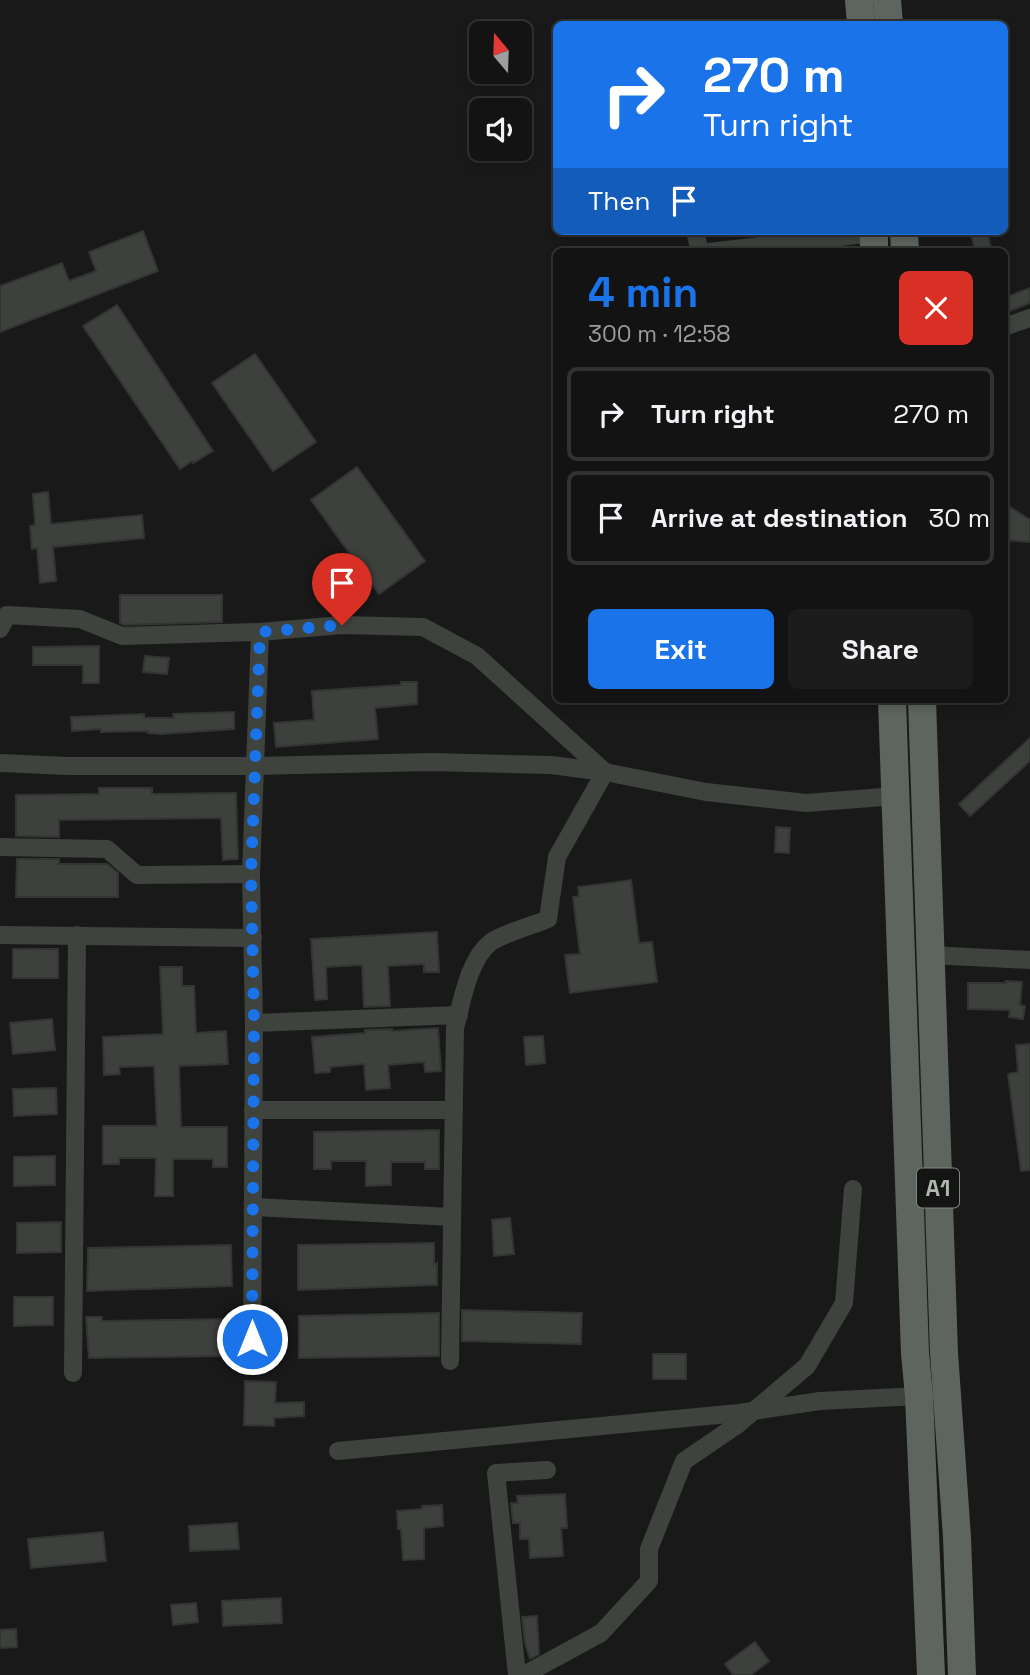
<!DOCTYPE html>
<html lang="en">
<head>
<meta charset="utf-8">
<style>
  body { margin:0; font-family:"Space Grotesk",sans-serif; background:#1b1c1b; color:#f1f3f6; height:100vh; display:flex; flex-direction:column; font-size:26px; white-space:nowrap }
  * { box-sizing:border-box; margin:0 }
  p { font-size:23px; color:#9c9e9f }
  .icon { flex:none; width:38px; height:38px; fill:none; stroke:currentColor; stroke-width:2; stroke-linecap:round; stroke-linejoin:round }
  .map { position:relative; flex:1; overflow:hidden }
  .sheet { position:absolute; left:553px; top:248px; width:455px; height:455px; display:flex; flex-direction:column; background:#121312; border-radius:10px; box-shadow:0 4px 10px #0003,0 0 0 2px #313232 }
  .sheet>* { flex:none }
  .top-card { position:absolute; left:553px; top:21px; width:455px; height:214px; border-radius:10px; box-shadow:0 4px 10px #0003,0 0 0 2px #313232; background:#1a73e8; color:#fff; overflow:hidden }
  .needle { width:46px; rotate:341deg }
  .tools { position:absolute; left:469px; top:21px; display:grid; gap:14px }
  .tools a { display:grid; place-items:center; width:63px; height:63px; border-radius:10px; background:#121312; box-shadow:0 4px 10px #0003,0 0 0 2px #313232; font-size:35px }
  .pin { position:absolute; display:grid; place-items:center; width:60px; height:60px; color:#fff; margin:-72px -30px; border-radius:50% 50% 50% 0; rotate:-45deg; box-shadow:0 0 7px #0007 }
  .pin .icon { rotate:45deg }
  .me { position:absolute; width:77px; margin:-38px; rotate:0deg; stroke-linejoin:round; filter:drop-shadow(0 0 5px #0008) }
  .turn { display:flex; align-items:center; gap:24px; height:147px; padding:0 35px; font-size:32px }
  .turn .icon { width:91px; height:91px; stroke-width:2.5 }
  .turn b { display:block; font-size:49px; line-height:60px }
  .then { display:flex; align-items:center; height:66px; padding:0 35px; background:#0003; gap:14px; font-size:26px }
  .round { display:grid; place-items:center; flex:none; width:74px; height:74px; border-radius:10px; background:#1b1c1b }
  .overview { display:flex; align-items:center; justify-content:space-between; height:119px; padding:0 35px }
  h1 { font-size:42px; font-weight:800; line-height:52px; color:#1a73e8 }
  .action { display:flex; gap:14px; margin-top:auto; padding:14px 35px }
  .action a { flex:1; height:80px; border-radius:10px; background:#1a73e8; color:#fff; font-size:28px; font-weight:800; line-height:80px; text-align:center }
  .action a+a { background:#1b1c1b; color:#f1f3f6 }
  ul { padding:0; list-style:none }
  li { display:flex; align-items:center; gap:21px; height:94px; margin:0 14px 10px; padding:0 21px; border:4px solid #313232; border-radius:10px }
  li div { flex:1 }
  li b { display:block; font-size:26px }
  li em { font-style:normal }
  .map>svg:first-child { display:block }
  .building { fill:#3d403d; stroke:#323532; stroke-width:2 }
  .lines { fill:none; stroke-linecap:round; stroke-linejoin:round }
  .minor { stroke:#3e433e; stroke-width:18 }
  .trunk { stroke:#5e655e; stroke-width:28 }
  .route { stroke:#1a73e8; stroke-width:12; stroke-dasharray:0 21.6 }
  .labels { text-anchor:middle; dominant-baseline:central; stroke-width:6; stroke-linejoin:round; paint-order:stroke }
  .shield { fill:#131413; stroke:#80867d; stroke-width:2 }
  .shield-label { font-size:23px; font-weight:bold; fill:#aeb7ab }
</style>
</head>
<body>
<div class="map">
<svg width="1030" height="1675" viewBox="0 0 1030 1675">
  <rect width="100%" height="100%" fill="#181918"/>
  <g class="building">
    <path d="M143 231 158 271 0 332V286L62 263 69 281 96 271 89 252Z"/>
    <path d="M970 231H987L992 252H976Z"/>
    <path d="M1030 288V303L1004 313V298Z"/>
    <path d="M117 305 213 451 193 463 192 461 180 469 83 326Z"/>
    <path d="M255 354 316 442 273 471 212 383Z"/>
    <path d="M357 467 425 561 379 594 311 500Z"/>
    <path d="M48 492 51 524 142 515 144 538 53 547 56 581 40 583 37 548 32 549 30 526 35 525 33 494Z"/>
    <path d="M1004 503 1030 520V542L1004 540Z"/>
    <path d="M120 595H222V622L124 625 120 623Z"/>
    <path d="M99 646V683H83V665H33V647Z"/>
    <path d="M145 656 169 658 167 674 143 672Z"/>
    <path d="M401 682H417V704L375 708 378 739 276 747 274 723 314 720 312 691 401 685Z"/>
    <path d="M234 712V729L161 734 148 733V731L101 732V729L72 731 71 717 144 714V718H174L173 714Z"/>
    <path d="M1030 738V761L970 816 959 804Z"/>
    <path d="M99 788H152V794L236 793 238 859 223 860 221 818 59 820V837L16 836V795L99 794Z"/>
    <path d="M776 827 790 828 789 853 775 852Z"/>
    <path d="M17 859H59V864H107L118 873V897H16Z"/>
    <path d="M631 880 639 943 652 942 657 982 570 993 565 955 580 954 573 897 579 896 578 887Z"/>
    <path d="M437 932 439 972H424V964L388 966 390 1006 364 1007 362 965 326 967 327 999 315 1000 311 939Z"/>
    <rect x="13" y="949" width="45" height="29"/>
    <path d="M160 967H182V986H194L196 1033 226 1031 228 1064 179 1066 181 1127H227V1167H213V1159H173V1196H155L156 1158H119V1164H103V1126H157L154 1066 119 1067 120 1074 104 1075 103 1037 163 1034Z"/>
    <path d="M1006 981 1022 982 1020 1005 1025 1006 1023 1019 1009 1017 1010 1010 968 1009V983H1006Z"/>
    <path d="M52 1019 55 1050 13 1054 10 1023Z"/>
    <path d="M438 1028 441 1071 425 1072 424 1062 388 1065 390 1088 366 1090 364 1064 330 1067V1072L315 1073 312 1037 365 1033V1030L392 1029V1031Z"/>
    <path d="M543 1036 545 1063 526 1065 524 1037Z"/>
    <path d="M1030 1044V1170L1021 1171 1008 1074 1018 1072 1016 1045Z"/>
    <path d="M56 1088 57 1114 14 1116 13 1089Z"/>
    <path d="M439 1130V1169H425V1162H391V1185L366 1186V1161H331V1169H314V1132Z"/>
    <path d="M55 1156V1185L14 1186V1157Z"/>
    <path d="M510 1218 514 1254 494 1256 492 1220Z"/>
    <path d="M61 1222V1252L17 1253V1223Z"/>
    <path d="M434 1243V1264L437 1263V1285L298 1290V1245Z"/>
    <path d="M231 1245 232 1286 87 1291 88 1248Z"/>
    <path d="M14 1297H53V1325L14 1326Z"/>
    <path d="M462 1310 582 1313 581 1344 462 1341Z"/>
    <path d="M439 1313V1356L299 1358V1316Z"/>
    <path d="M86 1317H102L101 1321 231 1319 229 1356 89 1358Z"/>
    <rect x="653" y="1354" width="33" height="25"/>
    <path d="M245 1381 276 1382 275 1403 304 1402V1416L274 1418V1426L244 1425Z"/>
    <path d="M565 1494 567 1528H561L563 1556 530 1558 529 1539H520V1523H513L511 1503H518L517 1496Z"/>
    <path d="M442 1505 443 1526 424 1528V1559L403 1560 401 1529H398L397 1511 422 1509V1506Z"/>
    <path d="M237 1523 239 1549 190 1551 189 1526Z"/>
    <path d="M103 1532 106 1561 31 1568 28 1539Z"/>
    <path d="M281 1598 282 1623 223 1626 222 1601Z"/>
    <path d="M196 1603 198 1622 173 1625 171 1605Z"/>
    <path d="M537 1616 539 1654 530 1659 525 1643 522 1617Z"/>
    <path d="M16 1629 17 1647 0 1648V1630Z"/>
    <path d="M755 1642 769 1661 751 1675H733L725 1664Z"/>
  </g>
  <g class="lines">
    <g class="minor">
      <path d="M695 231 700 252"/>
      <path d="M709 252 874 233"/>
      <path d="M1004 327 1030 318"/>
      <path d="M0 629 7 615 80 619 122 636 260 632"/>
      <path d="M0 763 68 766H254L431 762 551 765 605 772 706 792 806 803 896 796"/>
      <path d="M0 847 107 849 137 875 251 874"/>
      <path d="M0 935 253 938"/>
      <path d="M930 955 1030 960"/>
      <path d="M254 1023 459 1015"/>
      <path d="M253 1110H454"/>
      <path d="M253 1207 452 1217"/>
      <path d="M252 1365 254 1023 251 874 260 632 342 625 423 627 477 656 605 772 557 857 548 919C534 925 502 934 491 942 468 960 462 1002 455 1028L450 1361"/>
      <path d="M73 1373 77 935"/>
      <path d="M338 1451 739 1413 820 1401 919 1396"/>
      <path d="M517 1675 496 1473 547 1470"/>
      <path d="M524 1675 601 1633 649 1581V1549L684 1461 737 1425 807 1366 844 1303 853 1189"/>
    </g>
    <g class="trunk">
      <path d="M859 0 861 24"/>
      <path d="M887 0 889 24"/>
      <path d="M874 231V252"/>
      <path d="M904 231 905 252"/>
      <path d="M892 700 915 1353 919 1396 931 1675"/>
      <path d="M922 700 944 1353 957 1537 962 1675"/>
    </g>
  </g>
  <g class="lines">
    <path class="route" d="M252 1339 254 1023 251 874 260 632 342 625"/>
  </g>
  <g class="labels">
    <rect class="shield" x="917" y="1168.5" width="42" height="39" rx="5"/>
    <g class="shield-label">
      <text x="938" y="1188">A1</text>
    </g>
  </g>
</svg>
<div class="tools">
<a><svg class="needle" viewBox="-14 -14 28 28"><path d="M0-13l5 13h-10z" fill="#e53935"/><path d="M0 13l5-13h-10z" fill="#9c9e9f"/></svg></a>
<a><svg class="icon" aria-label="sound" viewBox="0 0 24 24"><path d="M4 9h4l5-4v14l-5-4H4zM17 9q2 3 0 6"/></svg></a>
</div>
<div class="pin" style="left:342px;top:625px;background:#d93025"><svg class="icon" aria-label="arrive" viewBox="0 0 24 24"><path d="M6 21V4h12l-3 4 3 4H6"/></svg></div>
<svg class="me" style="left:252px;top:1339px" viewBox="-20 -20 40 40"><circle r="17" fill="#1a73e8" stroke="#fff" stroke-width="3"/><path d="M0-11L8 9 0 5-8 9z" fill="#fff"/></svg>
<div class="top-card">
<div class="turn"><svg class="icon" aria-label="right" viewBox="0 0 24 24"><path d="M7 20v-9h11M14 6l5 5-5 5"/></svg><div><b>270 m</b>Turn right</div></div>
<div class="then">Then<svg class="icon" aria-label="arrive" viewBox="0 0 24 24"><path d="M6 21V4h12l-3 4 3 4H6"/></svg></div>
</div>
<section class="sheet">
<div class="overview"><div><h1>4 min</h1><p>300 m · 12:58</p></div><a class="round" style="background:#d93025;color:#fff"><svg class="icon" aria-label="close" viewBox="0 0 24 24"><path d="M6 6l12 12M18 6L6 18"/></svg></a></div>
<ul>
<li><svg class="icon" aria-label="right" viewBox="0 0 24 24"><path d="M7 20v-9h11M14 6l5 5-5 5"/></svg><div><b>Turn right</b></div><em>270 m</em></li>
<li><svg class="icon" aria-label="arrive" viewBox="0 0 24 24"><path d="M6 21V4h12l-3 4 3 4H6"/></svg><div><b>Arrive at destination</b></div><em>30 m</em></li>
</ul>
<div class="action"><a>Exit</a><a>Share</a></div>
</section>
</div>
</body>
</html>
